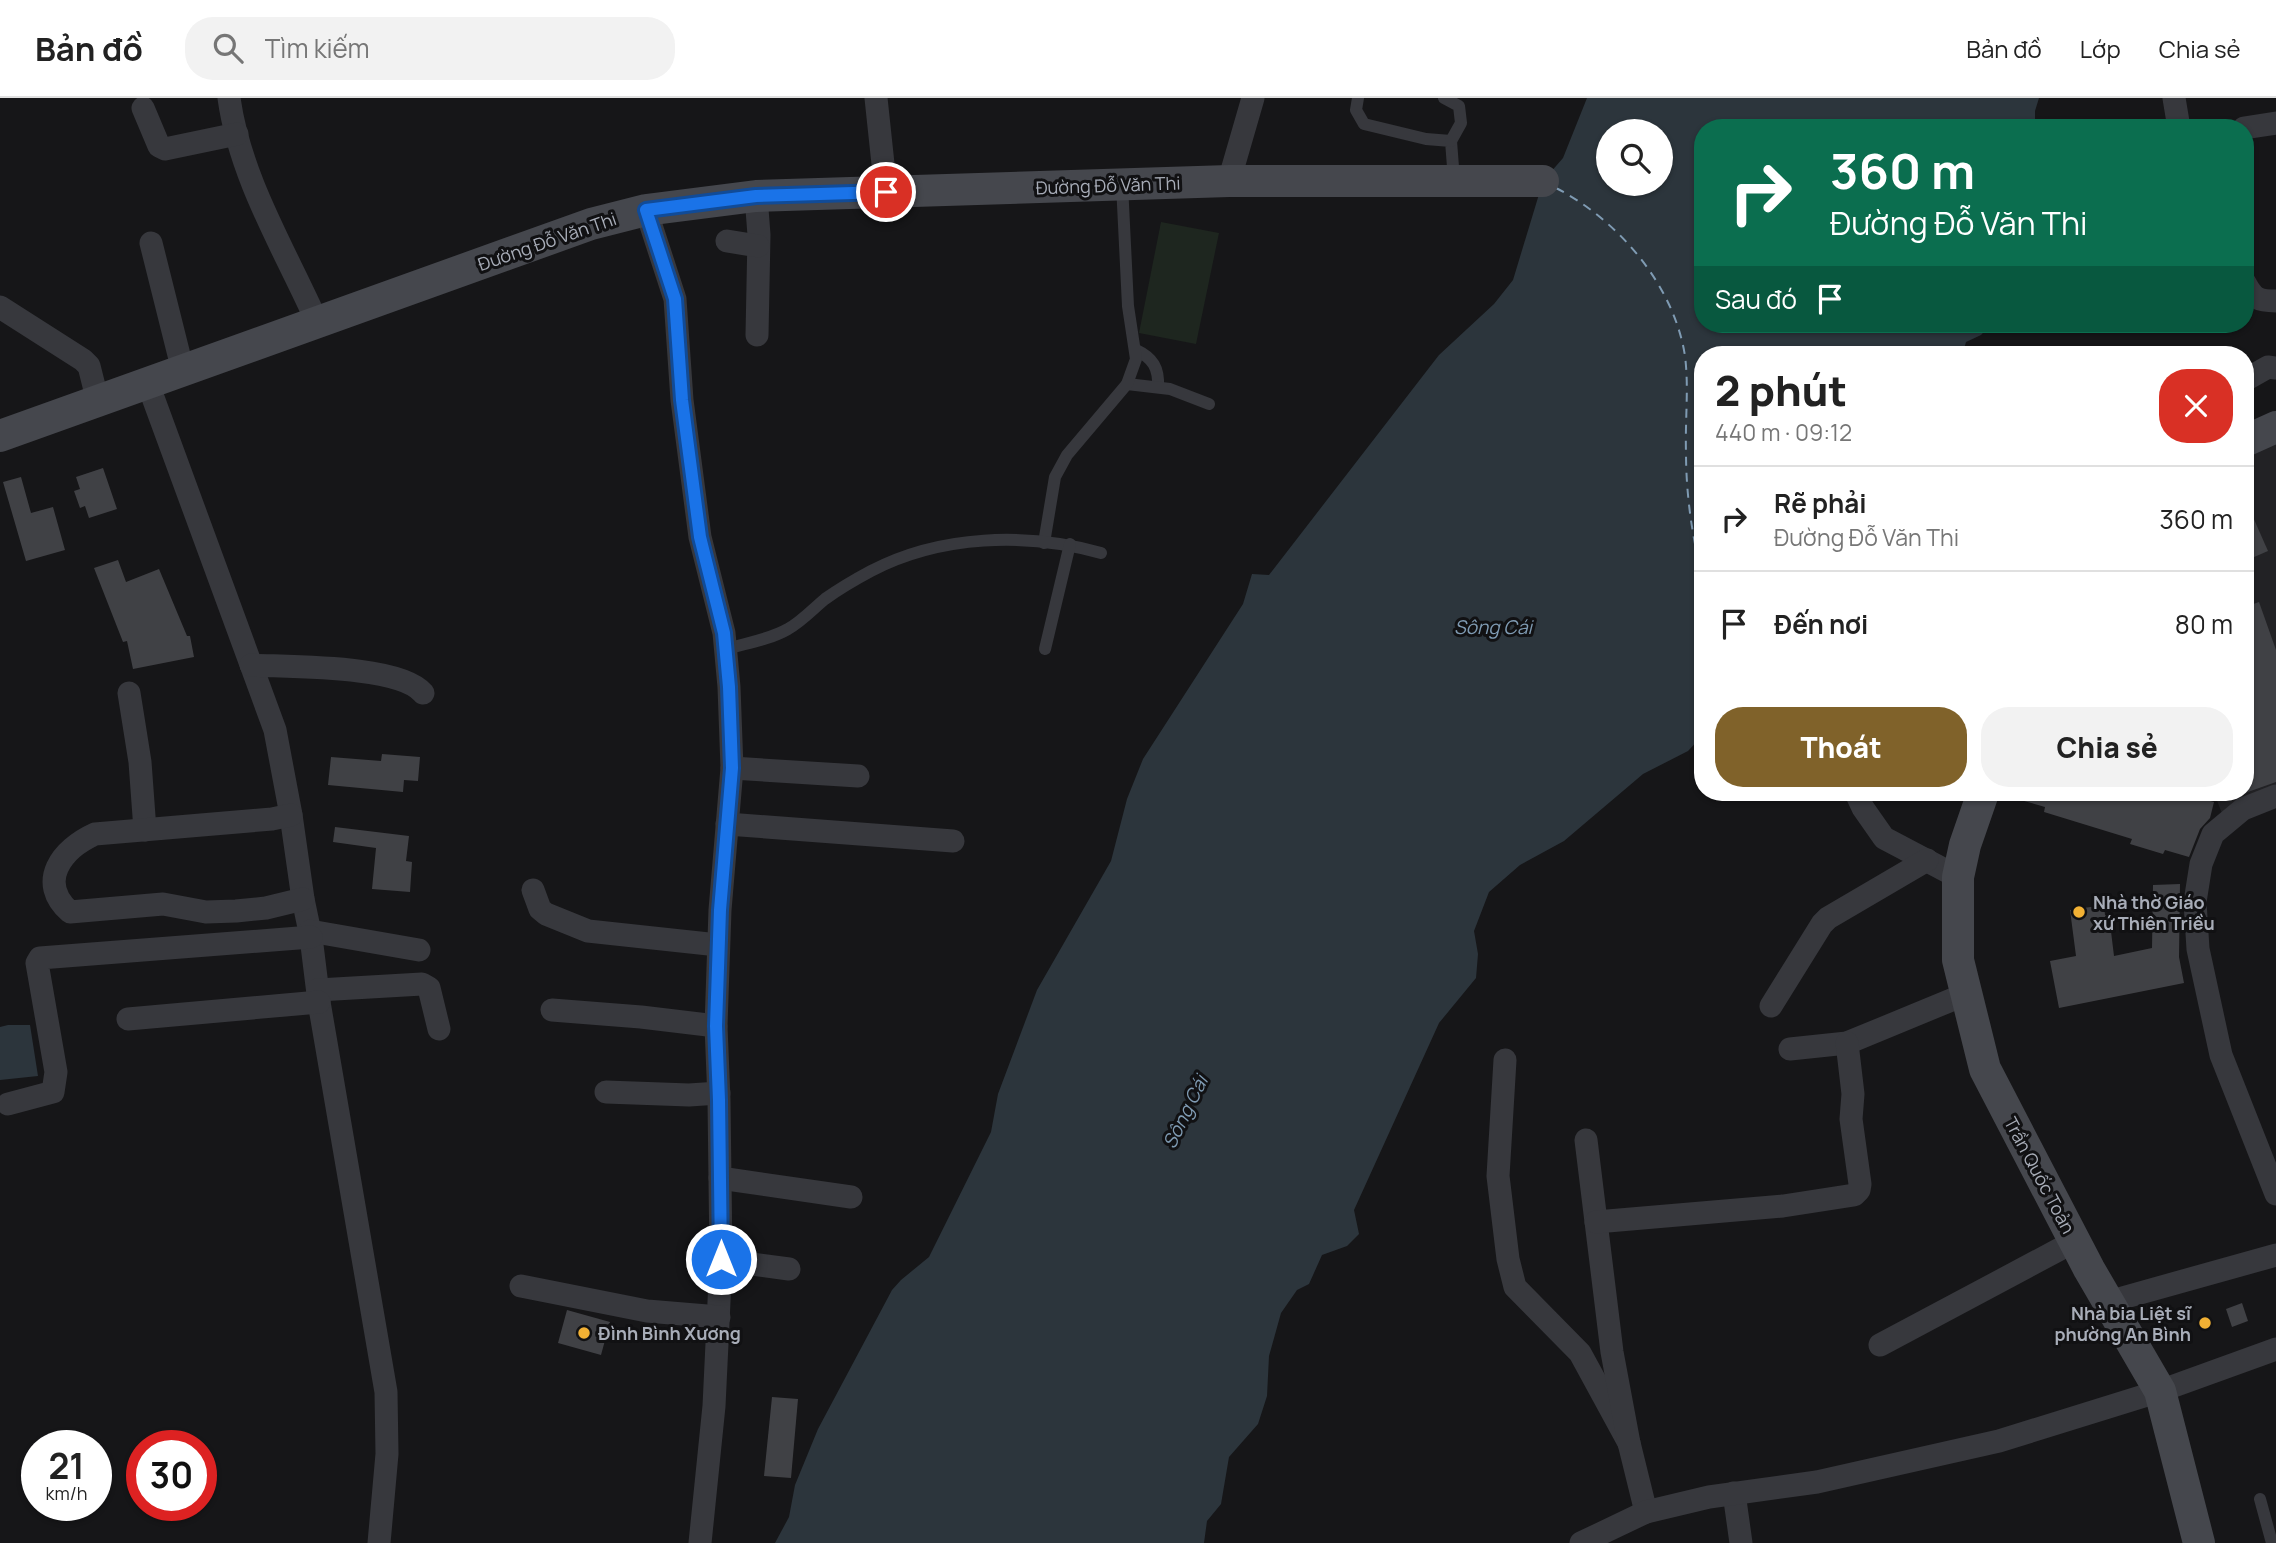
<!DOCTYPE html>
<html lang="vi">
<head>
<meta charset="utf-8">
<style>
  body { margin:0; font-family:Manrope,sans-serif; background:#f2f2f2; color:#222; height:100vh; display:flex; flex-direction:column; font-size:26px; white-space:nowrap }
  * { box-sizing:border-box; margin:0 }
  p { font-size:23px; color:#767676 }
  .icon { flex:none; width:38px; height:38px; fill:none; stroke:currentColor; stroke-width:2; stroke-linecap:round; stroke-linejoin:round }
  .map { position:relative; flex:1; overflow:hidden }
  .details { position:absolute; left:1694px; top:248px; width:560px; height:455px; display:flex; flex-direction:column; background:#fff; border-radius:28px; box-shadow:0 2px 5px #0004 }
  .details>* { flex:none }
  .banner { position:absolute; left:1694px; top:21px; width:560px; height:214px; border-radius:28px; box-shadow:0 2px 5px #0004; background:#0b6e4f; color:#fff; overflow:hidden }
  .tools { position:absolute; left:1596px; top:21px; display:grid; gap:14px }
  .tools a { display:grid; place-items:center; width:77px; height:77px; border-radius:50%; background:#fff; box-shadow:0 2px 5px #0004; font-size:35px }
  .speed { position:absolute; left:21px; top:1332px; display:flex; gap:14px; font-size:35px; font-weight:700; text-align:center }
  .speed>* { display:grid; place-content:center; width:91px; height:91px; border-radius:50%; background:#fff; box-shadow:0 2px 5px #0004; line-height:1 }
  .speed small { font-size:18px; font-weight:400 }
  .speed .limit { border:10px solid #d22; background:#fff; color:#111 }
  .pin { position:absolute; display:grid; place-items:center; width:60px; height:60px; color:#fff; margin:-30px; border:4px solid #fff; border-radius:50%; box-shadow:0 2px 7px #0007 }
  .me { position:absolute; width:77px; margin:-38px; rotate:0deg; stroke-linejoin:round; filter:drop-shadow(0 0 5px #0008) }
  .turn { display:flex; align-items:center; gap:24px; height:147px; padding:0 21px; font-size:32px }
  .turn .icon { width:91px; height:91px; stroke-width:2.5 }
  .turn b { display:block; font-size:49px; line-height:60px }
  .then { display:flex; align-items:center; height:66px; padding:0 21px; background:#0003; gap:14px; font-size:26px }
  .round { display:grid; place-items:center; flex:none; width:74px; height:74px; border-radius:28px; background:#f2f2f2 }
  .overview { display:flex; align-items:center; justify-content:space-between; height:119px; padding:0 21px }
  h1 { font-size:42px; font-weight:800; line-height:52px }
  .action { display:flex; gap:14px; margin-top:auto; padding:14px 21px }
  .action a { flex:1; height:80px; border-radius:28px; background:#80622a; color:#fff; font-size:28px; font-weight:800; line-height:80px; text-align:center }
  .action a+a { background:#f2f2f2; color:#222 }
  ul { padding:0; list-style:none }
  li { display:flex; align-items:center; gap:21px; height:105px; padding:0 21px; border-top:2px solid #e0e0e0 }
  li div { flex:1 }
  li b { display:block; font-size:26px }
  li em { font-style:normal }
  header { display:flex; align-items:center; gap:42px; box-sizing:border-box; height:98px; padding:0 35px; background:#fff; border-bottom:2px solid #e0e0e0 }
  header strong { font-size:33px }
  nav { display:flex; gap:38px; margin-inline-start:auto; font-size:24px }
  .search { width:490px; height:63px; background:#f2f2f2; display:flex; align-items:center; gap:18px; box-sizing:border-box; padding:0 24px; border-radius:28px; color:#767676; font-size:26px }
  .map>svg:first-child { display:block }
  .built { fill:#222225 }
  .pitch { fill:#1e261f }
  .water { fill:#2c353c; fill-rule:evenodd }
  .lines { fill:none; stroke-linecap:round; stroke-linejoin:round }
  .ferry { stroke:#7f9bb3; stroke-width:2; stroke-dasharray:9 7; stroke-linecap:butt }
  .building { fill:#404145 }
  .lane { stroke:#37383d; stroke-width:12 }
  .street { stroke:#37383d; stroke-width:23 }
  .secondary { stroke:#45474d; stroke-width:32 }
  .route-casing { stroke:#114b97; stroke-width:18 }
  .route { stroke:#1a73e8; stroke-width:12 }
  .poi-dot { fill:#f2b134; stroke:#111113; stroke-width:2.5 }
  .labels { text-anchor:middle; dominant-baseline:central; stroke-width:6; stroke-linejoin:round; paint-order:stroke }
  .street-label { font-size:18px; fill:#a8adb8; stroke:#111113 }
  .poi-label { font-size:18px; font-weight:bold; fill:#a8adb8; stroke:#111113; text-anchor:start }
  .water-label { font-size:19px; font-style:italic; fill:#7f9bb3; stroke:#111113 }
</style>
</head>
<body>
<header>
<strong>Bản đồ</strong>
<div class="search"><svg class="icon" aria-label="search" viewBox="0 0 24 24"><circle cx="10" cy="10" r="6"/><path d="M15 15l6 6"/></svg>Tìm kiếm</div>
<nav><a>Bản đồ</a><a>Lớp</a><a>Chia sẻ</a></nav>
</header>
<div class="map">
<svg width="2276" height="1445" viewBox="0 0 2276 1445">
  <rect width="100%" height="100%" fill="#161618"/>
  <path class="built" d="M2276 342V691L2223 718 2214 695H2245V355Z"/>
  <path class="pitch" d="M1161 124 1219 135 1196 246 1139 235Z"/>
  <g class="water">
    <path d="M1587 0H2039L2035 13V30H1703V226H1991L1981 237 1966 244 1964 251 1968 257H1703V637L1688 653 1643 676 1564 743 1520 767 1489 794 1474 833 1478 856 1476 880 1439 925 1354 1112 1359 1136 1347 1148 1322 1157 1309 1186 1297 1192 1281 1215 1269 1258 1267 1298 1258 1326 1229 1359 1221 1406 1207 1423 1204 1445H775L789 1419 795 1387 818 1331 892 1192 901 1182 929 1159 991 1034 998 996 1037 892 1111 763 1127 701 1143 661 1243 506 1252 476 1269 477 1439 257 1494 206 1513 182 1543 83 1563 60ZM1608 33H1661V86H1608Z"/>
    <path d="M8 927H30L38 978 0 982V929Z"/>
  </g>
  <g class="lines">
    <path class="ferry" d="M1556 90C1618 122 1674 187 1685 258 1689 290 1685 322 1686 354 1686 397 1692 439 1703 481"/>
  </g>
  <g class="building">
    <path d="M103 370 117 411 89 420 85 408 80 410 74 393 80 391 76 379Z"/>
    <path d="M21 379 31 415 53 409 65 452 26 463 3 384Z"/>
    <path d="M2245 401 2268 453 2245 463Z"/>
    <path d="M118 462 126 484 159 471 187 538H190L194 559 133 571 127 543 123 544 94 470Z"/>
    <path d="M2259 504 2276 552V684L2245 695V509Z"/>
    <path d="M382 656 420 659 418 683 404 682 403 694 328 687 331 659 381 663Z"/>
    <path d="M2010 695H2181L2214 704 2210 720 2200 731 2189 759 2165 752 2163 756 2130 746 2132 741 2044 714 2045 709 2010 699Z"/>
    <path d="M335 729 409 738 406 763 412 764 410 794 372 791 376 750 333 744Z"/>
    <path d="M2180 786 2179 859 2184 885 2059 910 2050 863 2076 858 2070 812 2104 807 2105 817H2109L2114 858 2152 850 2153 787Z"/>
    <path d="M2242 1205 2248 1223 2232 1229 2226 1211Z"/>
    <path d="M567 1212 610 1224 601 1257 558 1245Z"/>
    <path d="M772 1299 798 1301 791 1380 764 1378Z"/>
  </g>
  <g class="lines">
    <g class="lane">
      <path d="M1358 0 1356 12 1364 26 1426 41 1451 43 1454 82"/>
      <path d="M1444 0 1459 8 1461 25 1451 43"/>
      <path d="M1136 252C1153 260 1159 270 1158 289"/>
      <path d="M1127 286 1170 291 1209 306"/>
      <path d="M1044 445 1055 379 1067 357 1127 286 1136 261 1128 208 1122 86"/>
      <path d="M726 551C746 545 769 542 788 531 801 524 813 511 825 501 839 491 856 481 871 473 940 437 1026 434 1101 455"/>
      <path d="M1045 551 1070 446"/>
      <path d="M2260 1401 2272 1445"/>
    </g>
    <g class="street">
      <path d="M229 0C240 80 285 152 317 224"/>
      <path d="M876 0 886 94"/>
      <path d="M2174 0 2179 30"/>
      <path d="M143 10 159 48 165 51 237 36"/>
      <path d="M2244 30 2276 25"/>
      <path d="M1229 83 1253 0"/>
      <path d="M756 98 759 137 757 237"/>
      <path d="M646 112 675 201 682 302 700 439 724 535 729 589 732 670 720 812 716 928 719 1002 721 1162 714 1308 700 1445"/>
      <path d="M727 143 758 148"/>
      <path d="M151 145 183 273"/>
      <path d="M2245 185C2253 201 2259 203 2276 203"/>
      <path d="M0 209 83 262 89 268 98 304"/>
      <path d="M2245 282 2268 269 2276 270"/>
      <path d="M148 286 275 632 291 717 303 801 311 839 319 904 386 1294 387 1356 379 1445"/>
      <path d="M251 567C289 569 400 567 423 595"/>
      <path d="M129 595 140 664 145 732"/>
      <path d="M732 670 858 678"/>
      <path d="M1856 695 1863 710 1884 740 1958 779"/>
      <path d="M2276 698 2243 711 2213 736 2201 766 2195 804 2198 851 2221 957 2276 1096"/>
      <path d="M291 717 272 721 95 736C62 751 36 784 70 814L163 806 206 814 236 813 266 810 303 801"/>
      <path d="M727 726 953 743"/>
      <path d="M533 792 540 811 546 816 588 833 718 847"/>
      <path d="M310 833 419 852"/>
      <path d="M318 892 422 886 429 890 439 931"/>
      <path d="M1771 908 1822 826 1828 820 1927 762"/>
      <path d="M552 912 641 919 716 928"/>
      <path d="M128 921 319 904"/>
      <path d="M1790 951 1847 945 1966 896"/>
      <path d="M1505 962 1498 1078 1508 1161 1515 1189 1580 1255 1629 1345"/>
      <path d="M606 994 689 997 719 995"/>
      <path d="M8 1006 53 994 56 974 37 865 40 860 311 839"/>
      <path d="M1586 1042 1612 1254 1629 1345 1646 1414"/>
      <path d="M720 1080 851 1099"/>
      <path d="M1596 1124 1783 1108 1854 1097 1859 1092 1860 1086 1851 1021 1853 996 1847 945"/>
      <path d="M721 1162 789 1171"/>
      <path d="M521 1188 647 1213 719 1219"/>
      <path d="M2108 1204 2276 1157"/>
      <path d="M1880 1247 2075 1143"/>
      <path d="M1734 1395 1741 1445"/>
      <path d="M1581 1445 1646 1414 1709 1399 1817 1384 1999 1343 2160 1293 2276 1251"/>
    </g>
    <g class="secondary">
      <path d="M0 338 591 126 646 112 756 98 1229 83H1543"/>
      <path d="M2245 343 2276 329"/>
      <path d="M1983 695 1965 747 1958 779V862L1985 971 2089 1171 2160 1293 2199 1445"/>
    </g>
  </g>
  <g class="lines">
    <defs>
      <path id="route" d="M721 1161 719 1002 716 928 720 812 732 670 729 589 724 535 700 439 682 302 675 201 646 112 756 98 886 94"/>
    </defs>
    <use href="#route" class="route-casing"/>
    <use href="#route" class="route"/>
  </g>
  <g class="poi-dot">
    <circle cx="2079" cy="814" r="7"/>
    <circle cx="2205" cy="1225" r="7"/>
    <circle cx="584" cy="1235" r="7"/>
  </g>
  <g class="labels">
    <g class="street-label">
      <text transform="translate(1108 87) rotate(-2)">Đường Đỗ Văn Thi</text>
      <text transform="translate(547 143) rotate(-19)">Đường Đỗ Văn Thi</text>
      <text transform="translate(2040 1077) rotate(62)">Trần Quốc Toản</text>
    </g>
    <g class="poi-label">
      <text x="2093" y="804">Nhà thờ Giáo<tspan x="2093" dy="21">xứ Thiên Triều</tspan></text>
      <text x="2191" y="1215" text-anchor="end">Nhà bia Liệt sĩ<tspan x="2191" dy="21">phường An Bình</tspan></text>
      <text x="598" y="1235">Đình Bình Xương</text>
    </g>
    <g class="water-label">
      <text x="1493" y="529">Sông Cái</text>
      <text transform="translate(1185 1014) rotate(-64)">Sông Cái</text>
    </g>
  </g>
</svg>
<div class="tools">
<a><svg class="icon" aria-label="search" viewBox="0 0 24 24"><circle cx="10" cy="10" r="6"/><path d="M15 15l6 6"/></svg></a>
</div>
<div class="speed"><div>21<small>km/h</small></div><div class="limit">30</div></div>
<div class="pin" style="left:886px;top:94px;background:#d93025"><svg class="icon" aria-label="arrive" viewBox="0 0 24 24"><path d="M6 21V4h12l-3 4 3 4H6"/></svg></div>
<svg class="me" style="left:721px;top:1161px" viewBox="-20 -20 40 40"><circle r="17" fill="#1a73e8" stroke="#fff" stroke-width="3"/><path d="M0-11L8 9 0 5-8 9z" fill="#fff"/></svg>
<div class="banner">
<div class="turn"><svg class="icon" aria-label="right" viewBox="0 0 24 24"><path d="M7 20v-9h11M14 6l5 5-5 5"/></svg><div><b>360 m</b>Đường Đỗ Văn Thi</div></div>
<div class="then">Sau đó<svg class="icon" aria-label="arrive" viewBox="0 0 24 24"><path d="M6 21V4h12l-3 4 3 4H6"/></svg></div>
</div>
<section class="details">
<div class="overview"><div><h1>2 phút</h1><p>440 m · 09:12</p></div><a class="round" style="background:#d93025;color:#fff"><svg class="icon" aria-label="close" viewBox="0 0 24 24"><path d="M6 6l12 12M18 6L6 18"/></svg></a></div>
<ul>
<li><svg class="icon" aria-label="right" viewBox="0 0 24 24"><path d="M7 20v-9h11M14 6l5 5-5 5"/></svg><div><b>Rẽ phải</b><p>Đường Đỗ Văn Thi</p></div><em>360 m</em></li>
<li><svg class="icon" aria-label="arrive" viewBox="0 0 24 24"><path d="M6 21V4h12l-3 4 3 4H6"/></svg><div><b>Đến nơi</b></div><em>80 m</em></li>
</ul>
<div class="action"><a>Thoát</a><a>Chia sẻ</a></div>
</section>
</div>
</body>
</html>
